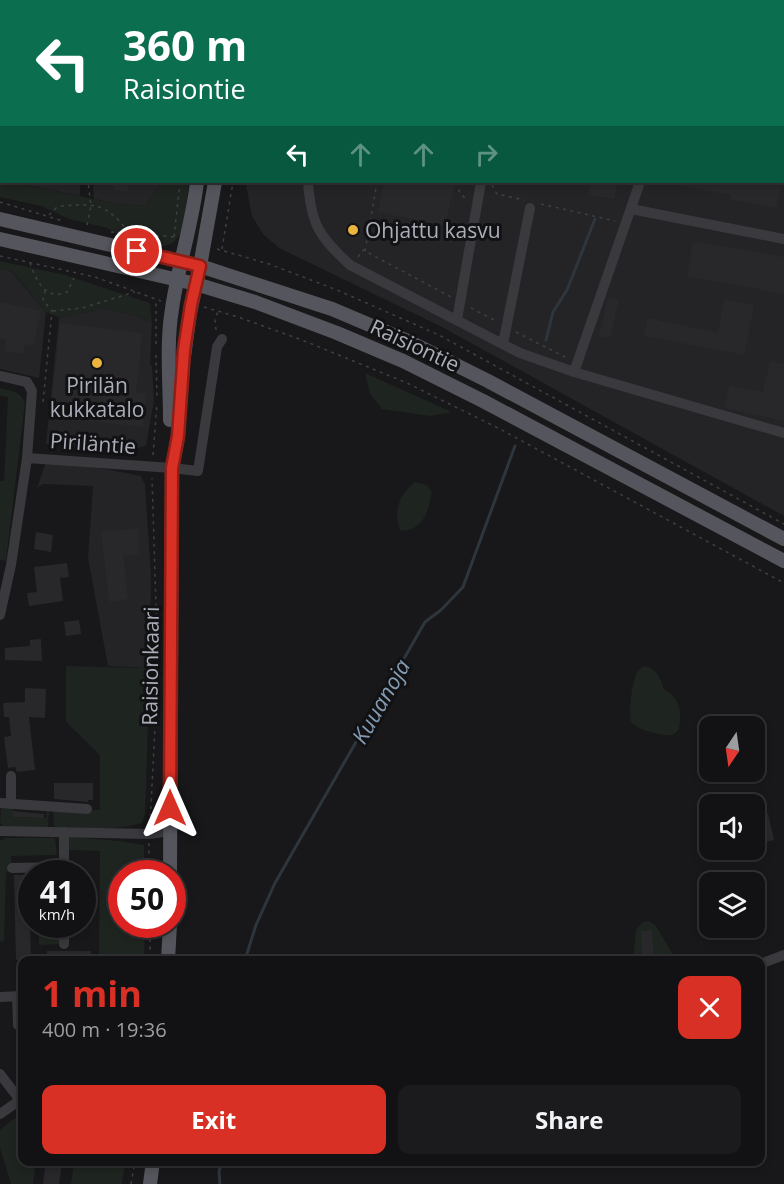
<!DOCTYPE html>
<html lang="en">
<head>
<meta charset="utf-8">
<style>
  body { margin:0; font-family:"Open Sans",sans-serif; background:#1b1a1c; color:#f1f3f6; height:100vh; display:flex; flex-direction:column; font-size:22px; white-space:nowrap }
  * { box-sizing:border-box; margin:0 }
  p { font-size:20px; color:#9c9da0 }
  .icon { flex:none; width:33px; height:33px; fill:none; stroke:currentColor; stroke-width:2; stroke-linecap:round; stroke-linejoin:round }
  .map { position:relative; flex:1; overflow:hidden }
  .drawer { position:absolute; left:18px; top:956px; width:747px; height:210px; display:flex; flex-direction:column; background:#121113; border-radius:12px; box-shadow:0 3px 9px #0003,0 0 0 2px #313133 }
  .drawer>* { flex:none }
  .top-card { position:absolute; left:0px; top:0px; width:784px; height:183px; box-shadow:0 3px 9px #0003,0 0 0 2px #313133; background:#0b6e4f; color:#fff; overflow:hidden }
  .needle { width:39px; rotate:193deg }
  .controls { position:absolute; left:699px; top:716px; display:grid; gap:12px }
  .controls a { display:grid; place-items:center; width:66px; height:66px; border-radius:12px; background:#121113; box-shadow:0 3px 9px #0003,0 0 0 2px #313133; font-size:30px }
  .speed { position:absolute; left:18px; top:860px; display:flex; gap:12px; font-size:30px; font-weight:700; text-align:center }
  .speed>* { display:grid; place-content:center; width:78px; height:78px; border-radius:50%; background:#121113; box-shadow:0 3px 9px #0003,0 0 0 2px #313133; line-height:1 }
  .speed small { font-size:15px; font-weight:400 }
  .speed .limit { border:9px solid #d22; background:#fff; color:#111 }
  .pin { position:absolute; display:grid; place-items:center; width:51px; height:51px; color:#fff; margin:-26px; border:3px solid #fff; border-radius:50%; box-shadow:0 2px 6px #0007 }
  .me { position:absolute; width:66px; margin:-33px; rotate:0deg; stroke-linejoin:round; filter:drop-shadow(0 0 4px #0008) }
  .turn { display:flex; align-items:center; gap:21px; height:126px; padding:0 24px; font-size:27px }
  .turn .icon { width:78px; height:78px; stroke-width:2.5 }
  .turn b { display:block; font-size:42px; line-height:51px }
  .lanes { display:flex; align-items:center; height:57px; padding:0 24px; background:#0003; justify-content:center; gap:30px; direction:ltr }
  .lanes .off { opacity:.35 }
  .round { display:grid; place-items:center; flex:none; width:63px; height:63px; border-radius:12px; background:#1b1a1c }
  .headline { display:flex; align-items:center; justify-content:space-between; height:102px; padding:0 24px }
  h1 { font-size:36px; font-weight:700; line-height:45px; color:#d93025 }
  .button { display:flex; gap:12px; margin-top:auto; padding:12px 24px }
  .button a { flex:1; height:69px; border-radius:12px; background:#d93025; color:#fff; font-size:24px; font-weight:700; line-height:69px; text-align:center }
  .button a+a { background:#1b1a1c; color:#f1f3f6 }
  .map>svg:first-child { display:block }
  .built { fill:#242326 }
  .green { fill:#1e241f }
  .lines { fill:none; stroke-linecap:round; stroke-linejoin:round }
  .stream { stroke:#2e363d; stroke-width:3 }
  .building { fill:#28282a }
  .path { stroke:#3f4045; stroke-width:1.5; stroke-dasharray:3 4.5; stroke-linecap:butt }
  .minor { stroke:#39393e; stroke-width:10 }
  .major { stroke:#55565d; stroke-width:14 }
  .route-casing { stroke:#8d1f18; stroke-width:15 }
  .route { stroke:#d93025; stroke-width:10 }
  .poi-dot { fill:#ebb43e; stroke:#121214; stroke-width:2 }
  .labels { text-anchor:middle; dominant-baseline:central; stroke-width:6; stroke-linejoin:round; paint-order:stroke }
  .poi-label { font-size:21px; fill:#aaaeb9; stroke:#121214; text-anchor:start }
  .street-label { font-size:21px; fill:#aaaeb9; stroke:#121214 }
  .water-label { font-size:22px; font-style:italic; fill:#839bb2; stroke:#121214 }
</style>
</head>
<body>
<div class="map">
<svg width="784" height="1184" viewBox="0 0 784 1184">
  <rect width="100%" height="100%" fill="#181719"/>
  <g class="built">
    <path d="M264 0H784V516L442 327 279 248 263 234 252 216 246 185V182H783V2Z"/>
    <path d="M12 182H80V196Z"/>
    <path d="M93 182H162L145 206 117 204 94 199Z"/>
    <path d="M0 268 11 271 46 312 39 378 0 369Z"/>
    <path d="M104 308 135 315 152 323 150 365 152 366 154 400 146 446 122 451 46 444 59 318Z"/>
    <path d="M46 462 106 469 141 476 145 485 151 575 150 668 108 666 88 558 93 486 43 484 37 488Z"/>
  </g>
  <g class="green">
    <path d="M0 179 2 182H12L117 204 145 206 162 182H189L186 209 181 233 174 242 165 246 154 247 125 240 108 228 69 219 41 206 0 197Z"/>
    <path d="M0 261 65 275 150 303 152 323 135 315 104 308 59 318 46 312 12 271 0 268Z"/>
    <path d="M365 373 452 412 430 416 382 409 370 394Z"/>
    <path d="M0 388C12 391 20 391 25 403L6 561 0 560V481H4L8 397 0 396Z"/>
    <path d="M415 482 427 485 432 492C428 512 424 530 401 531 392 514 399 493 415 482Z"/>
    <path d="M66 666 150 668 145 814 142 823C115 831 83 828 56 828L54 826 53 810H100V755L66 722Z"/>
    <path d="M644 666C657 669 660 677 664 689 680 698 682 711 679 729 677 731 675 734 672 735 664 737 636 729 632 723 627 717 633 678 637 672 638 670 643 667 644 666Z"/>
    <path d="M1 807 13 808 14 817 46 818 47 810H49L48 829 3 826 0 823Z"/>
    <path d="M69 837 120 841 144 845V873H122V924H145L144 960H99L100 851 68 850Z"/>
    <path d="M5 838H55L57 855 11 856 12 865 6 873 4 942 0 941V841Z"/>
    <path d="M649 921 656 926 676 960H633L636 930 643 922Z"/>
    <path d="M39 924H64V944L39 945Z"/>
    <path d="M19 1115 22 1119V1161H36L33 1184H11L0 1148V1130Z"/>
    <path d="M74 1161H125L122 1184H71Z"/>
  </g>
  <g class="lines">
    <g class="stream">
      <path d="M682 2 683 0"/>
      <path d="M546 340 553 312 567 290 595 219"/>
      <path d="M245 960 256 925 275 883 425 622 441 610 463 587 515 446"/>
      <path d="M220 1184 219 1172 222 1161"/>
    </g>
  </g>
  <g class="building">
    <path d="M114 182H128V191L113 190Z"/>
    <path d="M384 182 411 185 412 182H455L445 226 378 212Z"/>
    <path d="M590 182H617L614 199 588 195Z"/>
    <path d="M684 182H781L776 208 730 199 731 195 683 186Z"/>
    <path d="M693 241 784 257V294L687 276Z"/>
    <path d="M608 297 619 299 610 338 599 336Z"/>
    <path d="M724 299 754 305 744 355 644 336 648 318 718 333Z"/>
    <path d="M0 302 41 311 33 346 25 344 23 354 4 351 6 340 0 338Z"/>
    <path d="M60 323 142 333 136 393 146 394 143 427 74 419 76 404 52 401Z"/>
    <path d="M770 361 784 364V421L725 408 729 385 763 392Z"/>
    <path d="M138 529 139 555 123 556 128 599 109 602 101 531Z"/>
    <path d="M36 532 53 535 51 552 34 549Z"/>
    <path d="M67 563 69 577 60 578 63 601 29 606 27 593 37 592 34 567Z"/>
    <path d="M79 620 81 634 66 636 64 622Z"/>
    <path d="M41 639 42 661 5 660V648L30 646V640Z"/>
    <path d="M25 688 46 689 45 718 29 717 35 770 17 772 15 767 8 768 4 737 11 736 9 717H4L3 703 25 702Z"/>
    <path d="M54 783H93V800H88V802L54 799Z"/>
    <path d="M13 811 44 814V818L13 817Z"/>
    <path d="M768 813 774 840 761 843 755 817Z"/>
    <path d="M14 875H32V882H29L31 960H16Z"/>
    <path d="M652 930 654 960H642L641 931Z"/>
    <rect x="47" y="951" width="44" height="9"/>
    <path d="M46 1161 62 1163 59 1184H43Z"/>
  </g>
  <g class="lines">
    <g class="path">
      <path d="M194 2V0"/>
      <path d="M384 2V0"/>
      <path d="M458 182C457 191 461 195 468 200"/>
      <path d="M492 185 497 194 524 200"/>
      <path d="M0 202 63 221"/>
      <path d="M541 204 615 221"/>
      <path d="M49 215 56 208 62 206C95 203 108 204 128 232"/>
      <path d="M87 225 91 206 88 182"/>
      <path d="M111 232 175 237"/>
      <path d="M174 237 180 182"/>
      <path d="M217 249 269 264 337 290 439 335 784 524"/>
      <path d="M222 249 233 182"/>
      <path d="M365 251 377 182"/>
      <path d="M0 256 95 277 161 301"/>
      <path d="M358 257 363 250 451 297"/>
      <path d="M30 263C36 280 45 301 67 292L74 278"/>
      <path d="M204 307 238 317 302 340 407 383 498 428 784 583"/>
      <path d="M471 308 496 321"/>
      <path d="M53 311 82 308 135 292"/>
      <path d="M216 330 215 320 218 311"/>
      <path d="M516 332 565 357"/>
      <path d="M156 344V301"/>
      <path d="M156 355 157 398"/>
      <path d="M43 402 52 311 43 300 45 291"/>
      <path d="M153 455 157 403"/>
      <path d="M150 824 158 671 152 478"/>
      <path d="M149 843V873"/>
      <path d="M150 924V960"/>
      <path d="M131 1184 135 1161"/>
    </g>
    <g class="minor">
      <path d="M82 0V2"/>
      <path d="M757 0 758 2"/>
      <path d="M331 2V0"/>
      <path d="M397 2V0"/>
      <path d="M703 2 704 0"/>
      <path d="M783 30 784 31"/>
      <path d="M0 38H2"/>
      <path d="M308 182C311 225 319 236 350 265L520 353 574 372 784 433"/>
      <path d="M631 209 784 239"/>
      <path d="M457 320 481 182"/>
      <path d="M503 344 530 208"/>
      <path d="M574 372 640 182"/>
      <path d="M0 376 27 382 32 391 27 458"/>
      <path d="M0 615 11 565 27 458 172 468 198 471 217 347 222 339"/>
      <path d="M11 776V804"/>
      <path d="M0 803 87 809"/>
      <path d="M0 831 149 834 170 831"/>
      <path d="M64 832V873"/>
      <path d="M12 868 64 867"/>
      <path d="M64 944V924"/>
      <path d="M760 964 784 955"/>
      <path d="M17 996 18 1025"/>
      <path d="M0 997 22 996"/>
      <path d="M0 1074 20 1100 0 1114"/>
    </g>
    <g class="major">
      <path d="M218 2V0"/>
      <path d="M234 2V0"/>
      <path d="M0 219 200 266 332 309 410 342 488 381 784 539"/>
      <path d="M0 239 196 284 255 302 337 333 403 361 483 401 784 561"/>
      <path d="M170 420C170 383 166 345 172 309 178 266 192 225 197 182"/>
      <path d="M170 873 172 468 178 436 183 364 190 313 200 266 215 182"/>
      <path d="M168 960 170 924"/>
      <path d="M150 1184 153 1161"/>
    </g>
  </g>
  <g class="lines">
    <defs>
      <path id="route" d="M137 251 200 266 191 305 184 350 178 436 172 468 170 808"/>
    </defs>
    <use href="#route" class="route-casing"/>
    <use href="#route" class="route"/>
  </g>
  <g class="poi-dot">
    <circle cx="353" cy="230" r="6"/>
    <circle cx="97" cy="363" r="6"/>
  </g>
  <g class="labels">
    <g class="poi-label">
      <text x="365" y="230">Ohjattu kasvu</text>
      <text x="97" y="385" text-anchor="middle">Pirilän<tspan x="97" dy="24">kukkatalo</tspan></text>
    </g>
    <g class="street-label">
      <text transform="translate(415 345) rotate(25)">Raisiontie</text>
      <text transform="translate(93 443) rotate(4)">Piriläntie</text>
      <text transform="translate(150 666) rotate(-89)">Raisionkaari</text>
    </g>
    <g class="water-label">
      <text transform="translate(380 701) rotate(-60)">Kuuanoja</text>
    </g>
  </g>
</svg>
<div class="controls">
<a><svg class="needle" viewBox="-14 -14 28 28"><path d="M0-13l5 13h-10z" fill="#e53935"/><path d="M0 13l5-13h-10z" fill="#9c9da0"/></svg></a>
<a><svg class="icon" aria-label="sound" viewBox="0 0 24 24"><path d="M4 9h4l5-4v14l-5-4H4zM17 9q2 3 0 6"/></svg></a>
<a><svg class="icon" aria-label="layers" viewBox="0 0 24 24"><path d="M12 4l9 5-9 5-9-5zM3 14l9 5 9-5"/></svg></a>
</div>
<div class="speed"><div>41<small>km/h</small></div><div class="limit">50</div></div>
<div class="pin" style="left:137px;top:251px;background:#d93025"><svg class="icon" aria-label="arrive" viewBox="0 0 24 24"><path d="M6 21V4h12l-3 4 3 4H6"/></svg></div>
<svg class="me" style="left:170px;top:808px" viewBox="-20 -20 40 40"><path d="M0-17L14 15 0 8-14 15z" fill="#d93025" stroke="#fff" stroke-width="4"/></svg>
<div class="top-card">
<div class="turn"><svg class="icon" aria-label="left" viewBox="0 0 24 24"><path d="M17 20v-9H6M10 6l-5 5 5 5"/></svg><div><b>360 m</b>Raisiontie</div></div>
<div class="lanes"><svg class="icon" aria-label="left" viewBox="0 0 24 24"><path d="M17 20v-9H6M10 6l-5 5 5 5"/></svg><svg class="icon off" aria-label="ahead" viewBox="0 0 24 24"><path d="M12 20V5M6 11l6-6 6 6"/></svg><svg class="icon off" aria-label="ahead" viewBox="0 0 24 24"><path d="M12 20V5M6 11l6-6 6 6"/></svg><svg class="icon off" aria-label="right" viewBox="0 0 24 24"><path d="M7 20v-9h11M14 6l5 5-5 5"/></svg></div>
</div>
<section class="drawer">
<div class="headline"><div><h1>1 min</h1><p>400 m · 19:36</p></div><a class="round" style="background:#d93025;color:#fff"><svg class="icon" aria-label="close" viewBox="0 0 24 24"><path d="M6 6l12 12M18 6L6 18"/></svg></a></div>
<div class="button"><a>Exit</a><a>Share</a></div>
</section>
</div>
</body>
</html>
